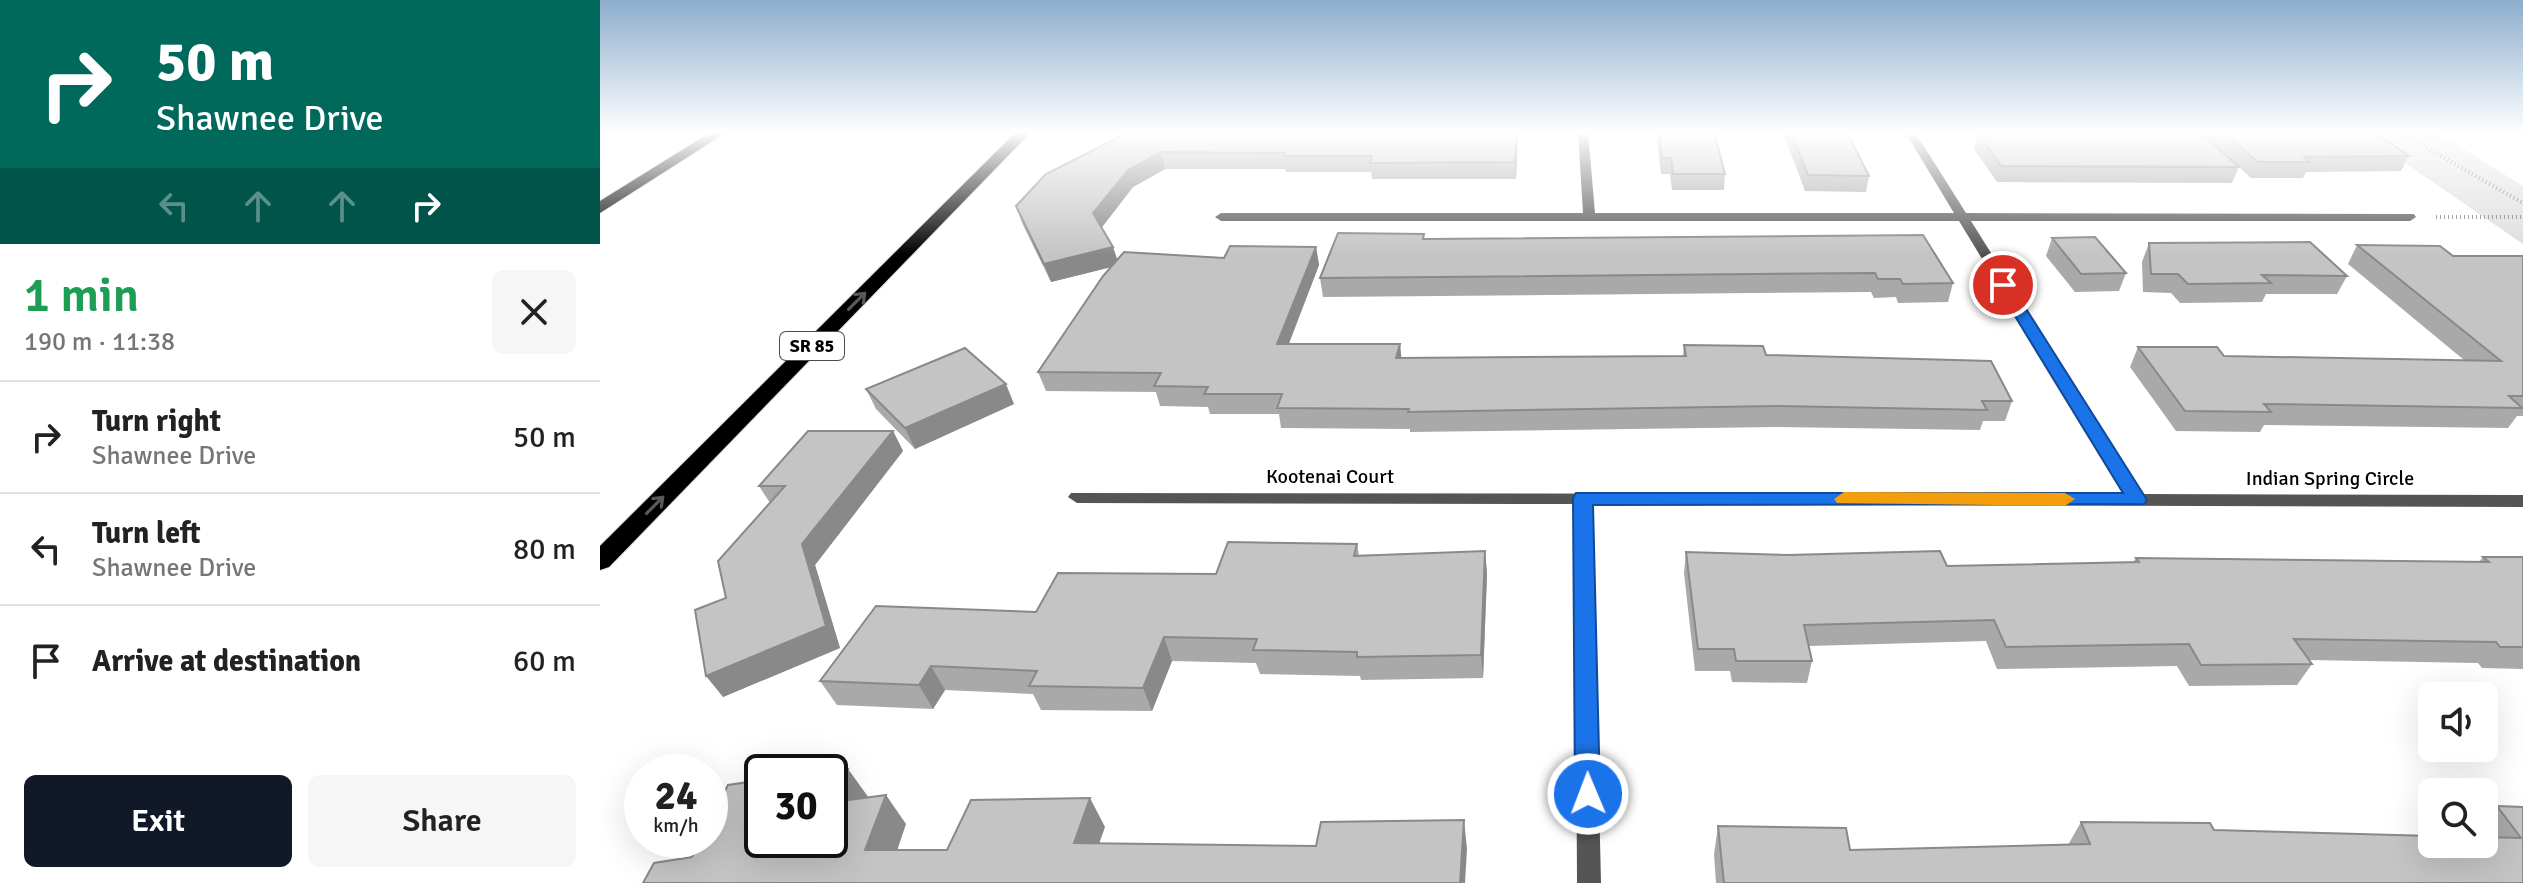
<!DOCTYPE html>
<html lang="en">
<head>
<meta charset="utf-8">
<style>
  body { margin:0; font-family:Signika,sans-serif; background:#f6f6f6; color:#222; height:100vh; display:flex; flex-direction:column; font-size:30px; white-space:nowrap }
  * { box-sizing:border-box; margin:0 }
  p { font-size:26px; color:#767676 }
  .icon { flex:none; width:44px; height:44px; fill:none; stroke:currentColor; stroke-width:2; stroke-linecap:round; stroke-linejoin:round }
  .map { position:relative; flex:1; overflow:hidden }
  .drawer { display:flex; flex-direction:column; background:#fff; width:600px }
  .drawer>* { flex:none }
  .guide { background:#00695c; color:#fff; overflow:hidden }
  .buttons { position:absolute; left:1818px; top:682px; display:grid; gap:16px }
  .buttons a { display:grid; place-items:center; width:80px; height:80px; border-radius:12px; background:#fff; box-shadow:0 8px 32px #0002; font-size:40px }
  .speed { position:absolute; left:24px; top:754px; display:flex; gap:16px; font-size:40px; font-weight:700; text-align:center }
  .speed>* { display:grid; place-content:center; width:104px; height:104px; border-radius:50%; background:#fff; box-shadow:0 8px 32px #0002; line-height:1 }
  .speed small { font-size:20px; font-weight:400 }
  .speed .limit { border:4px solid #111; border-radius:12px; background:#fff; color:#111 }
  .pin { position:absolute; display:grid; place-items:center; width:68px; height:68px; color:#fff; margin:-34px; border:4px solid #fff; border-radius:50%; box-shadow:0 2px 8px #0007 }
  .me { position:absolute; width:88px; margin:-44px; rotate:359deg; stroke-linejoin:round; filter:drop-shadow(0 0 6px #0008) }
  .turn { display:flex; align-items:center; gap:28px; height:168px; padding:0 24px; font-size:36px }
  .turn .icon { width:104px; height:104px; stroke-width:2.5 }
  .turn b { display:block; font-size:56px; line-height:68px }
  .lanes { display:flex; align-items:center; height:76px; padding:0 24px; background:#0003; justify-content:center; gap:40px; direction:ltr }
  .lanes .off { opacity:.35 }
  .round { display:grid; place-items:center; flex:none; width:84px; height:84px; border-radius:12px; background:#f6f6f6 }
  .overview { display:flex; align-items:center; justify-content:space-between; height:136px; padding:0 24px }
  h1 { font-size:48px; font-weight:600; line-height:60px; color:#1e9e55 }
  .primary-button { display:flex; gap:16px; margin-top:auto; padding:16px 24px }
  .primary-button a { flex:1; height:92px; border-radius:12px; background:#111827; color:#fff; font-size:32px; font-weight:600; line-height:92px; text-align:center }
  .primary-button a+a { background:#f6f6f6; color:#222 }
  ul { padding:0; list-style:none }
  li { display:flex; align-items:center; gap:24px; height:112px; padding:0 24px; border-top:2px solid #e0e0e0 }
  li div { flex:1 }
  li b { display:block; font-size:30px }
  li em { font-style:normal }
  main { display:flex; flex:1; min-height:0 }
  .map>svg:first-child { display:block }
  .green { fill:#dcdcdc }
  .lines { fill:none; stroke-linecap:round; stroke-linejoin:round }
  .trunk-casing { stroke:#dbdbdb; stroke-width:2 }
  .path { stroke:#777; stroke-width:4; stroke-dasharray:1 3; stroke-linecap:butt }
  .minor { fill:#555; fill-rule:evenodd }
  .trunk { fill:#000; fill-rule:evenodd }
  .wall { fill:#a9a9a9 }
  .shaded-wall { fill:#898989 }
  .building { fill:#c4c4c4; stroke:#898989; stroke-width:2 }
  .oneway { stroke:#595959 }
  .route { fill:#1a73e8; stroke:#114b97; stroke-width:2 }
  .slow { fill:#f59e0b }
  .labels { text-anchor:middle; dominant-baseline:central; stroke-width:6; stroke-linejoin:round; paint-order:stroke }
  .shield { fill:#fff; stroke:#4c4c4c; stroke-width:2 }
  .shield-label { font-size:18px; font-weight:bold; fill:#000 }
  .street-label { font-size:20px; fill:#000; stroke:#fff }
</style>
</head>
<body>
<main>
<section class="drawer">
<div class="guide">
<div class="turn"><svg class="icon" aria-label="right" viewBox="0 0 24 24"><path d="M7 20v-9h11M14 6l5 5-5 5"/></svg><div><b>50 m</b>Shawnee Drive</div></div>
<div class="lanes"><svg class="icon off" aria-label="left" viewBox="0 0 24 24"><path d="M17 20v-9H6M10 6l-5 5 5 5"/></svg><svg class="icon off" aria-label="ahead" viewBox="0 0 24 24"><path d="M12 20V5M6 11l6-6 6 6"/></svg><svg class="icon off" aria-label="ahead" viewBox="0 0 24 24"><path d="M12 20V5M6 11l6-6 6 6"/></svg><svg class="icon" aria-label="right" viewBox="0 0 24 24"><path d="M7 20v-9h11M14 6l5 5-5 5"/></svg></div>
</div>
<div class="overview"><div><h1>1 min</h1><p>190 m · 11:38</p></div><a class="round"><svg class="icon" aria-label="close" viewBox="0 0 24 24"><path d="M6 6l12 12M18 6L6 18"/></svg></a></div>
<ul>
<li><svg class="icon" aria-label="right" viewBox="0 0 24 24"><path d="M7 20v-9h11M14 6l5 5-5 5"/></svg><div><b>Turn right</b><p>Shawnee Drive</p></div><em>50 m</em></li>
<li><svg class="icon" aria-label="left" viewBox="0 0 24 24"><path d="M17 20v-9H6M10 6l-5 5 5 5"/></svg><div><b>Turn left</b><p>Shawnee Drive</p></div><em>80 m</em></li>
<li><svg class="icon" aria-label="arrive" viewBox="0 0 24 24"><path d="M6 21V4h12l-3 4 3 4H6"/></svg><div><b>Arrive at destination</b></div><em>60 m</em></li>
</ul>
<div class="primary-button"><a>Exit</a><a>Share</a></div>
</section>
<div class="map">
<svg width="1923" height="883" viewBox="0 0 1923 883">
  <rect width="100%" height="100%" fill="#fff"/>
  <path class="green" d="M1760 132H1836L1923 186V244Z"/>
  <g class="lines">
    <defs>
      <g id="trunk">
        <path d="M111 132H127L0 213V201Z"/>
        <path d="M416 132H431L9 567 0 570V546Z"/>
      </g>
    </defs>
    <use href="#trunk" class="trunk-casing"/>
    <g class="path">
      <path d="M1799 132 1923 203"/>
      <path d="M1836 217H1923"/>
    </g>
    <path class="minor" d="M978 132H988L995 213H1354L1305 132H1315L1366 213 1814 214 1816 217 1810 221H1371L1542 494 1923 495V507L992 504 1001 883H977L975 504 477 503 468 497 471 493 1525 494 1359 221H621L615 217 621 213H983Z"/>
    <use href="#trunk" class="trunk"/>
  </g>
  <g class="wall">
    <path d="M529 132H918L916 179H772L771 172H686L685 169H565L533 187 502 227 513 247 517 260 624 258 716 247 719 265 689 344H800L801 358 1083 356 1084 345 1166 355 1412 401 1405 421H1383L1380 430 1175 427 810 432V429L681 428 679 414H610L608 407 560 406 556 392 446 391 438 372 512 267 451 282 422 223 416 206Z"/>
    <path d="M1056 132H1114L1125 174 1124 190H1072L1070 174H1061Z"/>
    <path d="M1183 132H1247L1269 176 1266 192 1205 191Z"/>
    <path d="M1444 132H1519L1521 134 1628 157 1600 132H1774L1809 156 1801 171 1706 172 1703 178H1651L1639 167 1632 183 1397 182 1374 149 1378 133 1446 134Z"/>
    <path d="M824 234V239L1323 235 1353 283 1348 302 1298 303 1296 297 1274 298 1271 292 723 297 720 278Z"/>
    <path d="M1452 238 1526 273 1519 291 1475 292 1446 256Z"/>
    <path d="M1549 243 1747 276 1737 294H1666L1662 302 1580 303 1571 293 1543 292 1542 262Z"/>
    <path d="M1757 245 1853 256H1923V416H1917L1908 428 1664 425 1660 432 1576 431 1530 367 1538 347 1624 356 1864 360 1748 264Z"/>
    <path d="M266 389 414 404 315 449 276 409Z"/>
    <path d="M293 431 303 451 215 565 240 648 123 697 126 598 170 503 159 486Z"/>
    <path d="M757 544 759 555 885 551 887 574 883 678 761 680 760 676 660 674 656 663 572 661 552 711 441 710 433 694 345 690 333 709 237 705 220 681 616 574Z"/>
    <path d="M1086 552 1347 566 1533 562 1536 558 1879 562 1883 557H1923V669L1882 668 1878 663 1709 660 1712 664 1697 685 1589 686 1577 666 1397 669 1386 641 1209 646 1212 661 1207 683 1132 682 1130 671H1095L1084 573Z"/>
    <path d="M1897 806 1923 807V883H1116L1114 854 1118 826 1250 850 1468 845 1481 822 1614 830 1884 844V820Z"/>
  </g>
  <g class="shaded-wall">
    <path d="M917 132H918L916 179 915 162Z"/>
    <path d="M561 152 565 169 533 187 499 231 493 213 528 170Z"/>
    <path d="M513 247 519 265 451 282 444 264Z"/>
    <path d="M716 247 719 265 681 363 677 344Z"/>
    <path d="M800 344 802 364 796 358Z"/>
    <path d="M406 384 414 404 315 449 305 428Z"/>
    <path d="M293 431 303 451 215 565 240 648 123 697 106 676 202 544Z"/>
    <path d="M885 551 887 574 883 678 881 655Z"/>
    <path d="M564 637 572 661 552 711 543 688Z"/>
    <path d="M331 666 345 690 333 709 319 685Z"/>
    <path d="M248 769 269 798 234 802Z"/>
    <path d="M286 795 306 824 288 878 265 850Z"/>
    <path d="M490 798 505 827 489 872 474 843Z"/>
    <path d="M864 820 867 849 865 883H860Z"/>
  </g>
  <g class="building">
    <path d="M529 132H917L915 162 770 163 772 156H683L685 153 561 152 528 170 493 213 513 247 444 264 416 206 446 174Z"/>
    <path d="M1059 132H1114L1125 174H1073L1071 158H1062Z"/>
    <path d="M1191 132H1247L1269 176 1208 175Z"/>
    <path d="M1462 132H1519L1521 134H1602L1639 167 1401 166 1378 133 1464 134Z"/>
    <path d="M1623 132H1774L1809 156 1704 157 1710 162H1658Z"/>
    <path d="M738 233 824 234 823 239 1323 235 1353 283 1303 284 1300 279H1278L1275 273 720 278Z"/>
    <path d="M1495 237 1526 273 1481 274 1452 238Z"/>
    <path d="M1710 242 1747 276 1662 275 1671 283 1588 284 1578 274H1551L1549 243Z"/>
    <path d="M1757 245 1840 246 1853 256H1923V396H1909L1922 408 1664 404 1671 412 1585 411 1538 347H1617L1624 356 1901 361Z"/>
    <path d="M630 246 716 247 677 344H800L796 358 1086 356 1084 345 1163 346 1166 355 1391 361 1412 401H1382L1387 410 1178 406 808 412 809 409 677 408 682 394H604L608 387 554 386 561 373 438 372 503 276 524 252 624 258Z"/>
    <path d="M365 348 406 384 305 428 266 389Z"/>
    <path d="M208 431H293L202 544 226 626 106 676 95 610 126 598 118 561 185 486H159Z"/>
    <path d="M628 542 757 544 754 556 885 551 881 655 757 657V652L653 650 657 639 564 637 543 688 429 686 437 671 331 666 319 685 220 681 276 606 436 612 458 573 616 574Z"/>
    <path d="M1340 551 1347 566 1539 562 1536 558 1889 562 1883 557H1923V647H1900L1896 642 1694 639 1712 664 1601 665 1589 644 1406 647 1394 620 1204 625 1212 661H1136L1134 649H1098L1086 552 1188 555Z"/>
    <path d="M248 769 234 802 286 795 265 850H347L371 800 490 798 474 843 716 846 721 822 864 820 860 883H43L54 863 92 857 101 840H110V821L128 785 162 780V840H230V772H222Z"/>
    <path d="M1897 806 1923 807V883H1124L1118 826 1246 828 1250 850 1490 844 1481 822 1610 823 1614 830 1832 836V844H1884V837L1921 838Z"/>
  </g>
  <defs><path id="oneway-shaft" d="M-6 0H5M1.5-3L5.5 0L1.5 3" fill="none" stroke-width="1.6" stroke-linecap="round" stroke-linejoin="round" transform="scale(2)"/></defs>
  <g class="oneway">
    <use href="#oneway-shaft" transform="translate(257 301) rotate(-45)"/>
    <use href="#oneway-shaft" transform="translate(55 505) rotate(-45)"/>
  </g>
  <linearGradient id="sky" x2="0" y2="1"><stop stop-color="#8cadcc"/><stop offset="0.52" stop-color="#fff"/><stop offset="1" stop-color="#fff" stop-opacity="0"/></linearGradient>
  <rect width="1923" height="255" fill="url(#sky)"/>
  <path class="route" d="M1398 281 1411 285 1547 500 1544 504 993 505 1000 794 997 802 988 806 979 802 975 794 973 498 976 493H1523L1396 285Z"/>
  <path class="slow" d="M1244 492 1465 493 1475 499 1465 506 1237 503 1234 499Z"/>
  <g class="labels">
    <rect class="shield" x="180" y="332" width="64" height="28" rx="6"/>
    <g class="shield-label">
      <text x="212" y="346">SR 85</text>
    </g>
    <g class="street-label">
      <text x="730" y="476">Kootenai Court</text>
      <text x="1730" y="478">Indian Spring Circle</text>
    </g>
  </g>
</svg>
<div class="buttons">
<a><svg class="icon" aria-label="sound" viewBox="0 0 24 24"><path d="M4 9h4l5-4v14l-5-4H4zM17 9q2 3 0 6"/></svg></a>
<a><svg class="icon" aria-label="search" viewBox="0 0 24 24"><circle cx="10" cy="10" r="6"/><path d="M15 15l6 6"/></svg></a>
</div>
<div class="speed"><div>24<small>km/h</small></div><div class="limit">30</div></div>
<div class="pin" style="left:1403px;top:285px;background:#d93025"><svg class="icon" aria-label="arrive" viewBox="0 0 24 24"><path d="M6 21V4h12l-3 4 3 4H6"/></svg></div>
<svg class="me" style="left:988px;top:794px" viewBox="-20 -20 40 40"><circle r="17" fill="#1a73e8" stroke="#fff" stroke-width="3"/><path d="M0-11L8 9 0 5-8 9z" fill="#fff"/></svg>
</div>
</main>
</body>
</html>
